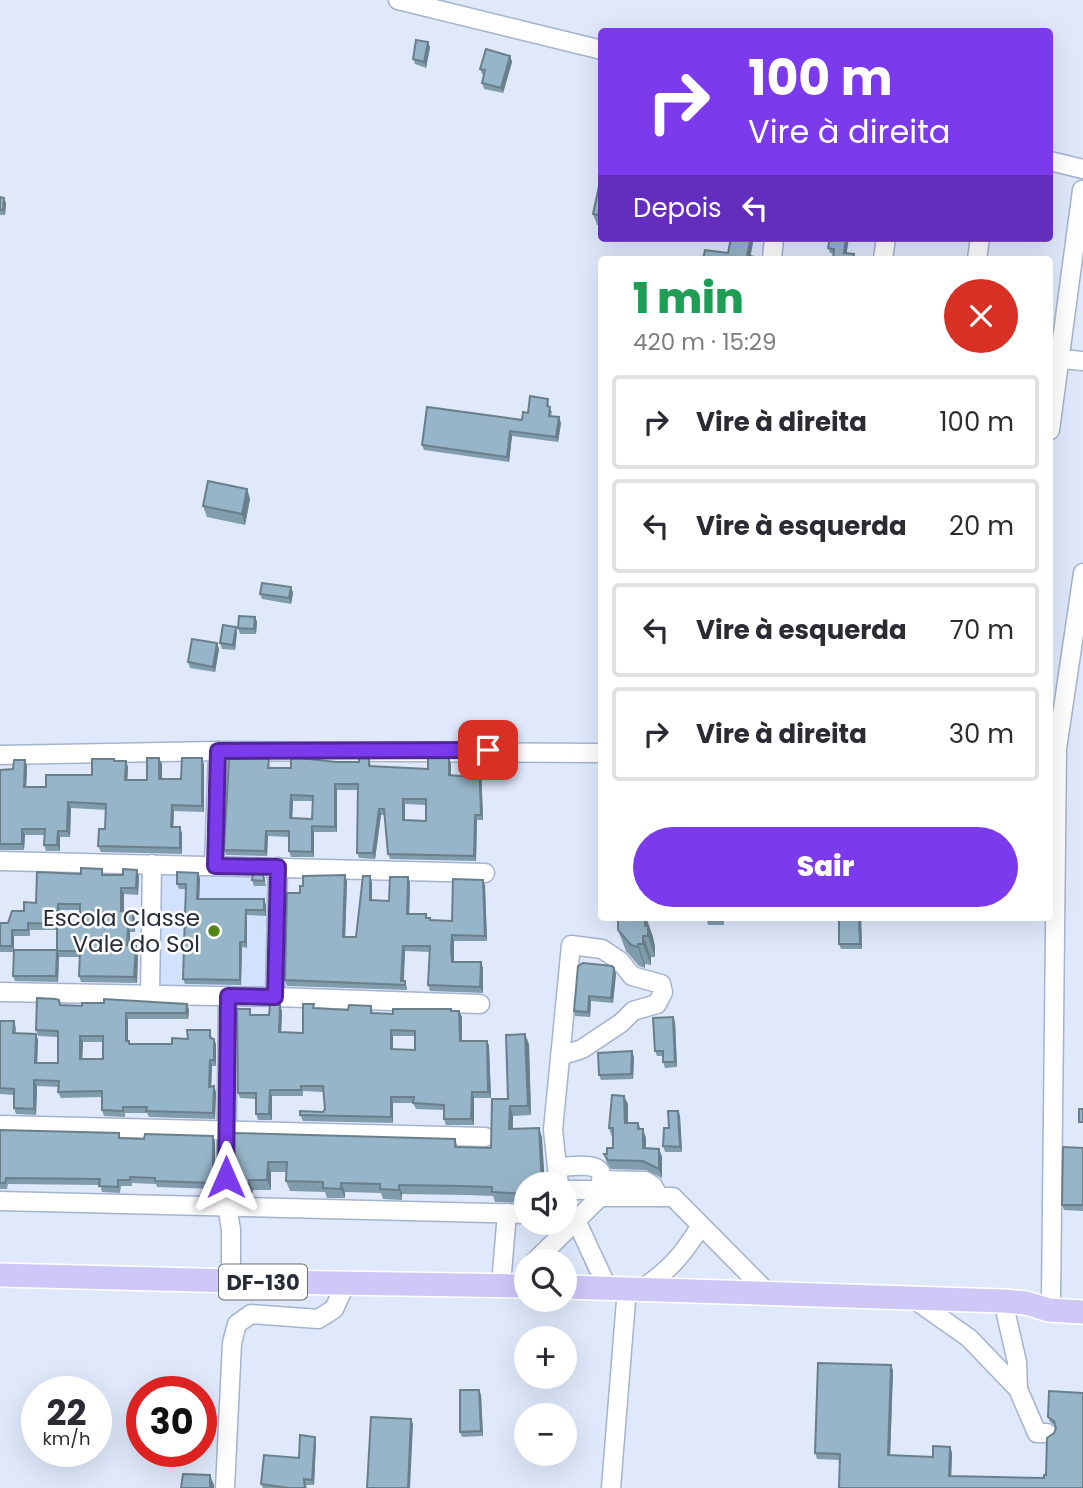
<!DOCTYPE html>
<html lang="pt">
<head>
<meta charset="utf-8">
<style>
  body { margin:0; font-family:Poppins,sans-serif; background:#f7f7f7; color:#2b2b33; height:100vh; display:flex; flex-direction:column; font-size:26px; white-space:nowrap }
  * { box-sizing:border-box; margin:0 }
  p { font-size:23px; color:#7c7c81 }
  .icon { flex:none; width:38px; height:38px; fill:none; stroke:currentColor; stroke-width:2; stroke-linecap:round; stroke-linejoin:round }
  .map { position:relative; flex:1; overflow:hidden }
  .details { position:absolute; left:598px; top:256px; width:455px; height:665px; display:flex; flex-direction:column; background:#fff; border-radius:7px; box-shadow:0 7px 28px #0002 }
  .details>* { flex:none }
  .top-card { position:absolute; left:598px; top:28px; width:455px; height:214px; border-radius:7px; box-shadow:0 7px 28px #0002; background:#7c3aed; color:#fff; overflow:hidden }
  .tools { position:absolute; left:514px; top:1172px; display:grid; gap:14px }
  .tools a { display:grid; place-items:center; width:63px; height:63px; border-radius:50%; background:#fff; box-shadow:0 7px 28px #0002; font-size:35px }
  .speed { position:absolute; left:21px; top:1376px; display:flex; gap:14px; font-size:35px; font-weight:700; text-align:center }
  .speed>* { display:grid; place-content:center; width:91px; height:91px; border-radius:50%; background:#fff; box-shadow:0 7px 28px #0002; line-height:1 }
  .speed small { font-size:18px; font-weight:400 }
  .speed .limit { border:10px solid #d22; background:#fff; color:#111 }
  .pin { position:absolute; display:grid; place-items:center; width:60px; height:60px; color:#fff; margin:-30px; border-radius:14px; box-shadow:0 4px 10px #0006 }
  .me { position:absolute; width:77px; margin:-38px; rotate:0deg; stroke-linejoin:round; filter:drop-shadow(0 0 5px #0008) }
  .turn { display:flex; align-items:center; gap:24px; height:147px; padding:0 35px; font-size:32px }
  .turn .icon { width:91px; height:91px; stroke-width:2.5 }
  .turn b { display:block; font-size:49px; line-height:60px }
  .then { display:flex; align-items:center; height:66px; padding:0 35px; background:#0003; gap:14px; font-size:26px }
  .round { display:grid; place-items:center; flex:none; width:74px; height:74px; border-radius:37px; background:#f7f7f7 }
  .overview { display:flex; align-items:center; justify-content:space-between; height:119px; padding:0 35px }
  h1 { font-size:42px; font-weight:800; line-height:52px; color:#1e9e55 }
  .button { display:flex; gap:14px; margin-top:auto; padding:14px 35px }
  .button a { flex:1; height:80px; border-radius:42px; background:#7c3aed; color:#fff; font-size:28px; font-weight:800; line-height:80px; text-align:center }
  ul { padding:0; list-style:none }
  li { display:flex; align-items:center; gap:21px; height:94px; margin:0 14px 10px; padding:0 21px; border:4px solid #e1e1e2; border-radius:7px }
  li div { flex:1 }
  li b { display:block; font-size:26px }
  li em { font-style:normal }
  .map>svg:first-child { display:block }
  .built { fill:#d2e2fe }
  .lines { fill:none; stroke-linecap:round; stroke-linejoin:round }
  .minor-casing { stroke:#a4b3cf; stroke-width:21 }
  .major-casing { stroke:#fff; stroke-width:26 }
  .minor { stroke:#fff; stroke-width:18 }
  .major { stroke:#cdc8f8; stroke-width:23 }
  .wall { fill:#819cac; fill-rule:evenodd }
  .shaded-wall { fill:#697f8c }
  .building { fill:#96b5c8; stroke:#697f8c; stroke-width:2; fill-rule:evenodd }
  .route-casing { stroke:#51269a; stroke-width:18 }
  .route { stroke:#7c3aed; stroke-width:12 }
  .poi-dot { fill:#548517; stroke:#fff; stroke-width:2.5 }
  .labels { text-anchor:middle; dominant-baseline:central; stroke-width:5; stroke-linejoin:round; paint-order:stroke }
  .shield { fill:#fff; stroke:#686c74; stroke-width:2 }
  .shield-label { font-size:21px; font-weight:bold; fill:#272d38 }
  .poi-label { font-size:23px; fill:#272d38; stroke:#fff; text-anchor:end }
</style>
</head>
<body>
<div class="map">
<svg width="1083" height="1488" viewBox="0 0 1083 1488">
  <rect width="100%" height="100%" fill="#dfe9fb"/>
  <path class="built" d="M164 875H266L269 880 267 987 264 989 163 987 157 982 161 877Z"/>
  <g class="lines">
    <defs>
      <g id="minor">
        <path d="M398 0 602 50"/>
        <path d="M1050 161 1083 169"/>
        <path d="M772 259 774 238"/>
        <path d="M883 259 886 238"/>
        <path d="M977 259 980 238"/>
        <path d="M1050 358 1083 361"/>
        <path d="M1050 430 1082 190"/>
        <path d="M0 755 218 751 602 753"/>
        <path d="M0 861 485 873"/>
        <path d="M214 866 218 751"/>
        <path d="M0 992 275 997 480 1004"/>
        <path d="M150 995 152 864"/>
        <path d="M228 996 226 1199 231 1230V1281"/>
        <path d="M275 997 278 867"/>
        <path d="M0 1125 485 1137"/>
        <path d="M558 1167C568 1167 598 1161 601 1174 603 1180 601 1190 600 1197"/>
        <path d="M601 1180 645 1181 653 1186 659 1197"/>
        <path d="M559 1185 553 1130 571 945 602 949 620 961 632 976 661 984 663 992 657 1004 633 1011 621 1023 582 1049 560 1056"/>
        <path d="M565 1190H601"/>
        <path d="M0 1201 527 1214"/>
        <path d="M576 1220 607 1287"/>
        <path d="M534 1262 600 1197H673L769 1294"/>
        <path d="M501 1285 507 1213"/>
        <path d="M642 1289C670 1269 682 1256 700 1227"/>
        <path d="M912 1298 969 1338 1018 1389 1037 1433H1047"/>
        <path d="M1003 1301 1017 1362 1018 1389"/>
        <path d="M1049 1310 1051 1298 1057 749 1083 573"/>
        <path d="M225 1488 232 1343 237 1324 251 1314 318 1319 334 1309 346 1283"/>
        <path d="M611 1488 627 1288"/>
      </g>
      <g id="major">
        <path d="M0 1275 272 1282 527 1286"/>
        <path d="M565 1287 1003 1301 1026 1303 1049 1310 1083 1312"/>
      </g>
    </defs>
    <use href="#minor" class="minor-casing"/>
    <use href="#major" class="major-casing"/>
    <use href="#minor" class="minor"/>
    <use href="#major" class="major"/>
  </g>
  <g class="wall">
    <path d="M430 47 426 68 415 64 413 59Z"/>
    <path d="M510 56 512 62 503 93 484 89 482 83 484 75 482 74 480 69Z"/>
    <path d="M602 172V226L597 225 593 214Z"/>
    <path d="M0 197 6 203 5 215H0Z"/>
    <path d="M849 238 834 254 830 253 828 248Z"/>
    <path d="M548 399 549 407 552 412 551 416 561 423 558 442 512 436 509 462 424 450 422 445 522 420 528 413Z"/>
    <path d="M247 489 250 499 245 525 207 517 203 506Z"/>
    <path d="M291 587 293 593 291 604 262 599 260 594Z"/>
    <path d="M255 617 257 622 256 634H240L238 628Z"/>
    <path d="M237 632 235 650 222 649 220 643Z"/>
    <path d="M217 643 219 649 215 672 190 668 188 662Z"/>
    <path d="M369 758 371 766 428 769 449 758 451 764V776L470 777 479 758 481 764 483 820H477L476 861 390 859 388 854 385 815H381L375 859 359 858 357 853 358 790H337V832H314V857H291L289 851V837L268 836 267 856 226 855 224 850 271 764 270 768H291L336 762H359ZM293 801H313L312 819 292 818ZM405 804 426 805V821L405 820Z"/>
    <path d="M114 759 115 761H126L128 767 127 780H147L162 764V779H181L204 764V812L174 811 173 827 182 833V854L101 852 98 846 105 829 106 810 71 808 70 837H60V851H46L44 845V835H25L24 850H0V770L13 769 25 760 27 766 26 787H46L92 775Z"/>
    <path d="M102 869 104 875 139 876 138 895 124 894V911L133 913 135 919V932H130V945L136 946 138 952 137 983 81 982 79 976 80 957H59V956L58 982 15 981 13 976 14 952H0V923H8L24 911 81 874ZM60 910H80V925L59 924ZM30 930H57V950H14V936H30Z"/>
    <path d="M263 874 266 886H254L252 880Z"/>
    <path d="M200 878 199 899 266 905V916L247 915V948L242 947 241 985 185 984 183 979 186 889H179L177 884Z"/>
    <path d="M483 880 485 886 487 941H454L453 955 454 962H481L483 968V993L430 991 428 985 430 952 405 951 404 981 407 987V990L287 986 285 980 300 893 303 886 347 881 345 937H356L372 882V900L389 901 410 883 409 914H426L427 918H430L431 920 452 921Z"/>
    <path d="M646 917 653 937 655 947V957H651V965L645 964V968L639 966 626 951 618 930Z"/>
    <path d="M706 917H724V925H708Z"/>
    <path d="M839 917H861L862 949H841L839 944Z"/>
    <path d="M614 968 616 974 613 1003 591 1001 590 1017 575 1016 574 1011Z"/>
    <path d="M187 1004 189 1010 188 1019H128V1041L130 1044H172L188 1039 212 1036V1038L216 1044V1066H212L211 1087 216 1092 215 1119 149 1117 147 1113H125V1117L104 1116 102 1110V1097L61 1098 58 1092 59 1087 37 1086 36 1115 16 1114 14 1108V1095L0 1094V1021H14L16 1027V1033L36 1034 38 1040 37 1063H58V1037L38 1036 36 1030 61 1005 82 1006ZM83 1042H103V1059H82Z"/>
    <path d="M371 1006 373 1014H393L459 1011 462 1017V1041H487L489 1046 491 1098H474V1125H446L444 1119V1110L416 1109 413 1103H393V1123L303 1121 300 1115 323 1112 325 1109 324 1092 303 1091V1096H272V1120H258L256 1114V1099L240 1098 238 1093 252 1015H269L282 1011 281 1032 303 1033 316 1008 348 1010ZM393 1036H415V1050L393 1049Z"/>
    <path d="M673 1017 675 1022 677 1067 665 1068 663 1062V1056H657L655 1051Z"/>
    <path d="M529 1044 531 1115 513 1116V1129L542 1137 527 1185V1203L495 1202 493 1196 467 1195 402 1194V1200L383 1199 381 1193 345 1192V1198H327L325 1192 290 1191 286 1181V1172H271V1190H253L252 1194 237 1193 234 1184V1133L455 1139 458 1147 491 1148 508 1099Z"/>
    <path d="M634 1057 633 1079 601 1080 599 1075Z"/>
    <path d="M628 1104V1123H638L641 1129 646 1138V1149H659L662 1157V1178L646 1170 611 1169 607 1163 604 1154H607L613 1148V1137H612L609 1128Z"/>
    <path d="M678 1111 680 1116 682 1152H665L663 1146 669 1128Z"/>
    <path d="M0 1130 119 1133 121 1139 215 1142V1189L157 1187 156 1184 132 1183V1186H121L120 1193 102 1192 100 1185 8 1184 7 1189H0Z"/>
    <path d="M1083 1148V1211L1064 1210 1062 1205Z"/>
    <path d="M891 1365 893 1371 890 1455 933 1457 950 1447 952 1453 951 1476 1044 1478 1046 1475 1056 1428V1426L1050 1422 1048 1417 1083 1393V1488H839L840 1460 817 1459 815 1453Z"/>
    <path d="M481 1395 483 1436 462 1437 460 1432Z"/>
    <path d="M316 1442 314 1485H306L307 1488H263L261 1484 299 1458Z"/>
  </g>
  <g class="shaded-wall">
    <path d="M428 42 430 47 426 68 424 62Z"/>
    <path d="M510 56 512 62 503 93 501 88Z"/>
    <path d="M4 198 6 203 5 215 3 210Z"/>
    <path d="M751 238 753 243 750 259 747 255Z"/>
    <path d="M846 238H849L846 258 844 253Z"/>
    <path d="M559 417 561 423 558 442 556 437Z"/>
    <path d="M510 431 512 436 509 462 507 457Z"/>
    <path d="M247 489 250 499 245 525 242 514Z"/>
    <path d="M291 587 293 593 291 604 289 598Z"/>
    <path d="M255 617 257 622 256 634 254 629Z"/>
    <path d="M236 627 237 632 235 650 233 645Z"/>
    <path d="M217 643 219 649 215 672 213 667Z"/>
    <path d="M159 758 162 764V785L159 779Z"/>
    <path d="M202 758 204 764V812L202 806Z"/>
    <path d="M449 758 451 764V781L449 775Z"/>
    <path d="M479 758 481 764 483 820 481 815Z"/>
    <path d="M25 760 27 766 26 793 24 787Z"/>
    <path d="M126 761 128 767 127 786 125 780Z"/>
    <path d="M335 784 337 790V832L335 827Z"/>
    <path d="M291 795 293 801 292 824 290 818Z"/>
    <path d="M403 799 405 804V826L403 820Z"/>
    <path d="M68 802 71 808 70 837 67 831Z"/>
    <path d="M172 805 174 811 173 833 171 827Z"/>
    <path d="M379 809 381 815 375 859 373 853Z"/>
    <path d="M475 815 477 820 476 861 474 856Z"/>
    <path d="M312 826 314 832V857L312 852Z"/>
    <path d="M180 827 182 833V854L180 848Z"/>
    <path d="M22 829 25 835 24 850 22 844Z"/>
    <path d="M58 831 60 837V851L57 845Z"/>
    <path d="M266 831 268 836 267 856 265 851Z"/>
    <path d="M137 870 139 876 138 895 136 888Z"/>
    <path d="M198 873 200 878 199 905 197 899Z"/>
    <path d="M345 875 347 881 345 942 343 937Z"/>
    <path d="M370 876 372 882V906L370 900Z"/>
    <path d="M408 877 410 883 409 919 407 914Z"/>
    <path d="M483 880 485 886 487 941 485 936Z"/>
    <path d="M121 888 124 894V917L121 911Z"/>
    <path d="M264 899 266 905V916L264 910Z"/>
    <path d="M58 904 60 910 59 930 57 924Z"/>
    <path d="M246 910 247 915V948L245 942Z"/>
    <path d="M133 913 135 919V932L133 926Z"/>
    <path d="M646 917 653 937 655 947V957L648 936 645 926Z"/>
    <path d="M859 917H861L862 949 860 944Z"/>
    <path d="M128 926 130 932V951L127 945Z"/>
    <path d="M12 930 14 936V952L12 946Z"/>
    <path d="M452 935 454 941V968L452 962Z"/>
    <path d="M643 936 651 957V965L643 944Z"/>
    <path d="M240 942 242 947 241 985 240 980Z"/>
    <path d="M638 944 645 964V968L638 947Z"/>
    <path d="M136 946 138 952 137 983 134 977Z"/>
    <path d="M403 946 405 951 403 986 401 981Z"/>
    <path d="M57 950 59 955 58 982 56 976Z"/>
    <path d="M481 962 483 968V993L480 987Z"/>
    <path d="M614 968 616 974 613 1003 611 998Z"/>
    <path d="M589 996 591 1001 590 1017 588 1012Z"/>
    <path d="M187 1004 189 1010 188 1019 186 1013Z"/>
    <path d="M280 1005 282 1011 281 1038 279 1032Z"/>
    <path d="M459 1011 462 1017V1047L460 1041Z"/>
    <path d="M126 1013 128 1019V1047L126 1041Z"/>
    <path d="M673 1017 675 1022 677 1067 675 1062Z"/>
    <path d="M391 1030 393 1036V1055L391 1049Z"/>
    <path d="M36 1034 38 1040 37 1069 35 1063Z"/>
    <path d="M525 1034 529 1044 531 1115 528 1106Z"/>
    <path d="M80 1036 83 1042 82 1065 80 1059Z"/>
    <path d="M214 1039 216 1044V1066L214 1060Z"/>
    <path d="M487 1041 489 1046 491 1098 488 1092Z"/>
    <path d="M632 1051 634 1057 633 1079 631 1074Z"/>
    <path d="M210 1060 212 1066 211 1093 209 1087Z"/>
    <path d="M34 1080 37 1086 36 1115 34 1109Z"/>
    <path d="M214 1086 216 1092 215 1119 213 1113Z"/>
    <path d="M270 1090 272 1096V1120L269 1114Z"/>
    <path d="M472 1092 474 1098V1125L471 1119Z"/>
    <path d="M624 1096 628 1104V1131L625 1123Z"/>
    <path d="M391 1097 393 1103V1123L391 1117Z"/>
    <path d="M510 1106 513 1116 512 1138 509 1129Z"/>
    <path d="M678 1111 680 1116 682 1152 680 1147Z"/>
    <path d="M539 1128 542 1137 545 1185H542Z"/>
    <path d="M643 1129 646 1138V1157L643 1148Z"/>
    <path d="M213 1136 215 1142V1189L213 1183Z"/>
    <path d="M659 1149 662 1157V1178L659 1169Z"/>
    <path d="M268 1162 271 1172V1190L267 1180Z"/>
    <path d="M249 1180 253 1190 252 1194 249 1184Z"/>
    <path d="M341 1183 345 1192V1198L341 1189Z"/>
    <path d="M399 1185 402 1194V1200L399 1190Z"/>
    <path d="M891 1365 893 1371 890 1461 888 1455Z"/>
    <path d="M479 1390 481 1395 483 1436 481 1431Z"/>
    <path d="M411 1419 413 1424 410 1488H408Z"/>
    <path d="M315 1437 316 1442 314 1485 312 1480Z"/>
    <path d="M950 1447 952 1453 951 1482 949 1476Z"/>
    <path d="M210 1475 214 1485V1488H210Z"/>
  </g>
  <g class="building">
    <path d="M416 40 428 42 424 62 413 59Z"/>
    <path d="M486 49 510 56 501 88 482 83 485 70 480 69Z"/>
    <path d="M602 172V216L593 214Z"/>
    <path d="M0 197 4 198 3 210H0Z"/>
    <path d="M731 238H751L747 255 758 258V259H703L705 250 728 253Z"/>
    <path d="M830 238H846L844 253 854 254 853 259H833L834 249 828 248Z"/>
    <path d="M530 396 548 399 547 406 550 407 549 416 559 417 556 437 510 431 507 457 422 445 427 407 522 420 523 412 528 413Z"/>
    <path d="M208 481 247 489 242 514 203 506Z"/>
    <path d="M262 583 291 587 289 598 260 594Z"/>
    <path d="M239 616 255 617 254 629 238 628Z"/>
    <path d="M223 625 236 627 233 645 220 643Z"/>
    <path d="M192 639 217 643 213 667 188 662Z"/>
    <path d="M291 757 336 762H359V758H369V766L428 769V758H449V775L470 777 469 758H479L481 815H475L474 856 388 854 384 809H379L373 853H357L358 784H335V827L312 826V852L289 851V831H266L265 851 224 850 229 758H269L268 768H291ZM291 795 313 796 312 819 290 818ZM403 799H426V821L403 820Z"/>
    <path d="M147 758H159V779H181L182 758H202V806L172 805 171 827H180V848L98 846 99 829H105L106 804 68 802 67 831H58L57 845H44L45 829H22V844H0V770L13 769 14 760H25L24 787H46V775H92V759H114V761H126L125 780H147Z"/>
    <path d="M81 868 102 869V875H123V869L137 870 136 888H121V911L133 913V926H128L127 945 136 946 134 977 79 976 80 951H57V924L80 925V904H58L57 924 28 923V930H12V946H0V923H8L12 911H24V902L36 903 37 872 81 874Z"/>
    <path d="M177 872 198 873 197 899H264V910H246L245 942H240V980L183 979 186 884H177Z"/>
    <path d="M253 873 263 874 264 881 252 880Z"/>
    <path d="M345 875 343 937H356L363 876H370V900L389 901 390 877H408L407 914H426V918H430V920L452 921 453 879 483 880 485 936 452 935 451 949 452 962H481L480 987 428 985 430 946H403L401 981H405V985L285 980 287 893H300V886H303V876Z"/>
    <path d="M618 917H645V926H648V936H643V944H638V947L631 945 618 930Z"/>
    <rect x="706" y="917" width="16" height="3"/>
    <path d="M839 917H859L860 944H839Z"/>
    <path d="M14 950H57L56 976H13Z"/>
    <path d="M583 963 612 966 614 968 611 998 589 996 588 1012 574 1011 578 966Z"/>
    <path d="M37 998 56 999 59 1000 60 1005 82 1006V1003H104V999L187 1004 186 1013H126V1041H129V1044H172V1038L188 1039 187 1030H210V1038L214 1039V1060H210L209 1087 214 1086 213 1113 146 1111 147 1107H123V1111L102 1110V1091L58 1092 59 1081 34 1080V1109L14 1108V1089L0 1088V1021H14L13 1033 36 1034 35 1063H58V1031L36 1030ZM80 1036H103V1059H80Z"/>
    <path d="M303 1004H314L313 1008 348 1010 349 1005 371 1006V1013L393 1014V1009H451V1011H459L460 1041H487L488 1092H472L471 1119H444V1105L413 1103 414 1097H391V1117L300 1115V1111L323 1112 325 1109 323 1086H301V1090H270L269 1114H256V1093H238L237 1009H250V1015H269L270 1005H280L279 1032 303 1033ZM391 1030 415 1031V1050L391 1049Z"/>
    <path d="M673 1017 675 1062H663V1051H655L653 1018Z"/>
    <path d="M525 1034 528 1106H510L509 1129 539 1128 542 1185H527V1194L492 1192V1187L464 1186 399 1185V1190L380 1189V1184L341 1183V1189L323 1188V1182L286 1181 287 1162H268L267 1180H249V1184H234V1133L455 1139V1147L491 1148 492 1099H508L506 1035Z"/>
    <path d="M632 1051 631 1074 599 1075 598 1053Z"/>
    <path d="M612 1095 624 1096 625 1123H638V1129H643V1148L659 1149V1169L643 1161 608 1160 604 1154H607V1148H613V1128H609Z"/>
    <rect x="1079" y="1109" width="4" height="13"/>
    <path d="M668 1111H678L680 1147 663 1146 664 1128H669Z"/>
    <path d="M0 1130 119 1133V1138L144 1139 145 1134 213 1136V1183L155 1181V1178L130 1177V1180H118V1187L99 1186 100 1179 6 1178 5 1183H0Z"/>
    <path d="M1063 1147 1083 1148V1205H1062Z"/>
    <path d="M818 1363 891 1365 888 1455 933 1457V1446L950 1447 949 1476 1044 1478V1475H1046L1047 1438 1054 1433 1056 1428 1054 1421 1048 1417 1049 1391 1083 1393V1488H839L840 1454 815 1453Z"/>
    <path d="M460 1390H479L481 1431 460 1432Z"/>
    <path d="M371 1417 411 1419 408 1488H367Z"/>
    <path d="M300 1435 315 1437 312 1480 304 1479 305 1488H289L261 1484 264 1455 299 1458Z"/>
    <path d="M183 1474 210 1475V1488H181Z"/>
  </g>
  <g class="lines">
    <defs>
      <path id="route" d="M226 1177 228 996 275 997 278 867 215 866 218 751 488 750"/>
    </defs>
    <use href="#route" class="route-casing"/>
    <use href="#route" class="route"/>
  </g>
  <circle class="poi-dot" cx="214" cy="931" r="7"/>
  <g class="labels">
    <rect class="shield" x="219" y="1264.5" width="88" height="35" rx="5"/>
    <g class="shield-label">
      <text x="263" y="1282">DF-130</text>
    </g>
    <g class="poi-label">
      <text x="200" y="918">Escola Classe<tspan x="200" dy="26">Vale do Sol</tspan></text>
    </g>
  </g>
</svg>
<div class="tools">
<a><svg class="icon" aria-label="sound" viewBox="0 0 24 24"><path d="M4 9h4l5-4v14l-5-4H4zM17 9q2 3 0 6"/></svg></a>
<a><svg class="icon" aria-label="search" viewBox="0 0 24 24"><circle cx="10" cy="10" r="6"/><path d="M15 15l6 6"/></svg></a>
<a>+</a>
<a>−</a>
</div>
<div class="speed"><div>22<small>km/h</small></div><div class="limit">30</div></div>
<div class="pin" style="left:488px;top:750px;background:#d93025"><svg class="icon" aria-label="arrive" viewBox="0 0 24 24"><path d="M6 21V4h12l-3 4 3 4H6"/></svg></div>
<svg class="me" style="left:226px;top:1177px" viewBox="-20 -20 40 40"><path d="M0-17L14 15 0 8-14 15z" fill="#7c3aed" stroke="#fff" stroke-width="4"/></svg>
<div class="top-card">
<div class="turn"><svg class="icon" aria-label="right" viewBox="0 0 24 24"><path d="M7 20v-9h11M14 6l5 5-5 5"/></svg><div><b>100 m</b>Vire à direita</div></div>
<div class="then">Depois<svg class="icon" aria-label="left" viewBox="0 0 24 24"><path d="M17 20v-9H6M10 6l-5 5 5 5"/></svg></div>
</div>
<section class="details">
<div class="overview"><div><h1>1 min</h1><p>420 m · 15:29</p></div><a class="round" style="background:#d93025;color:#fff"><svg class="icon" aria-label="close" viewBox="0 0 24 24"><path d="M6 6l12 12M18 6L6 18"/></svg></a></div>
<ul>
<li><svg class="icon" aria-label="right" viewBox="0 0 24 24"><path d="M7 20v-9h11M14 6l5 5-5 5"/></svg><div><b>Vire à direita</b></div><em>100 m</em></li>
<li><svg class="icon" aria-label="left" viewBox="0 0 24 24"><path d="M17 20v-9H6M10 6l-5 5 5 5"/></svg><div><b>Vire à esquerda</b></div><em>20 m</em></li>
<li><svg class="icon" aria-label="left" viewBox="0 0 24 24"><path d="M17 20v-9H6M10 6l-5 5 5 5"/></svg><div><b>Vire à esquerda</b></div><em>70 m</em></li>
<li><svg class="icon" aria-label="right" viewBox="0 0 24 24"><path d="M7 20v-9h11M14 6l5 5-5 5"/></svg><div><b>Vire à direita</b></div><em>30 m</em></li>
</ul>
<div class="button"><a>Sair</a></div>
</section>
</div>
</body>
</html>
